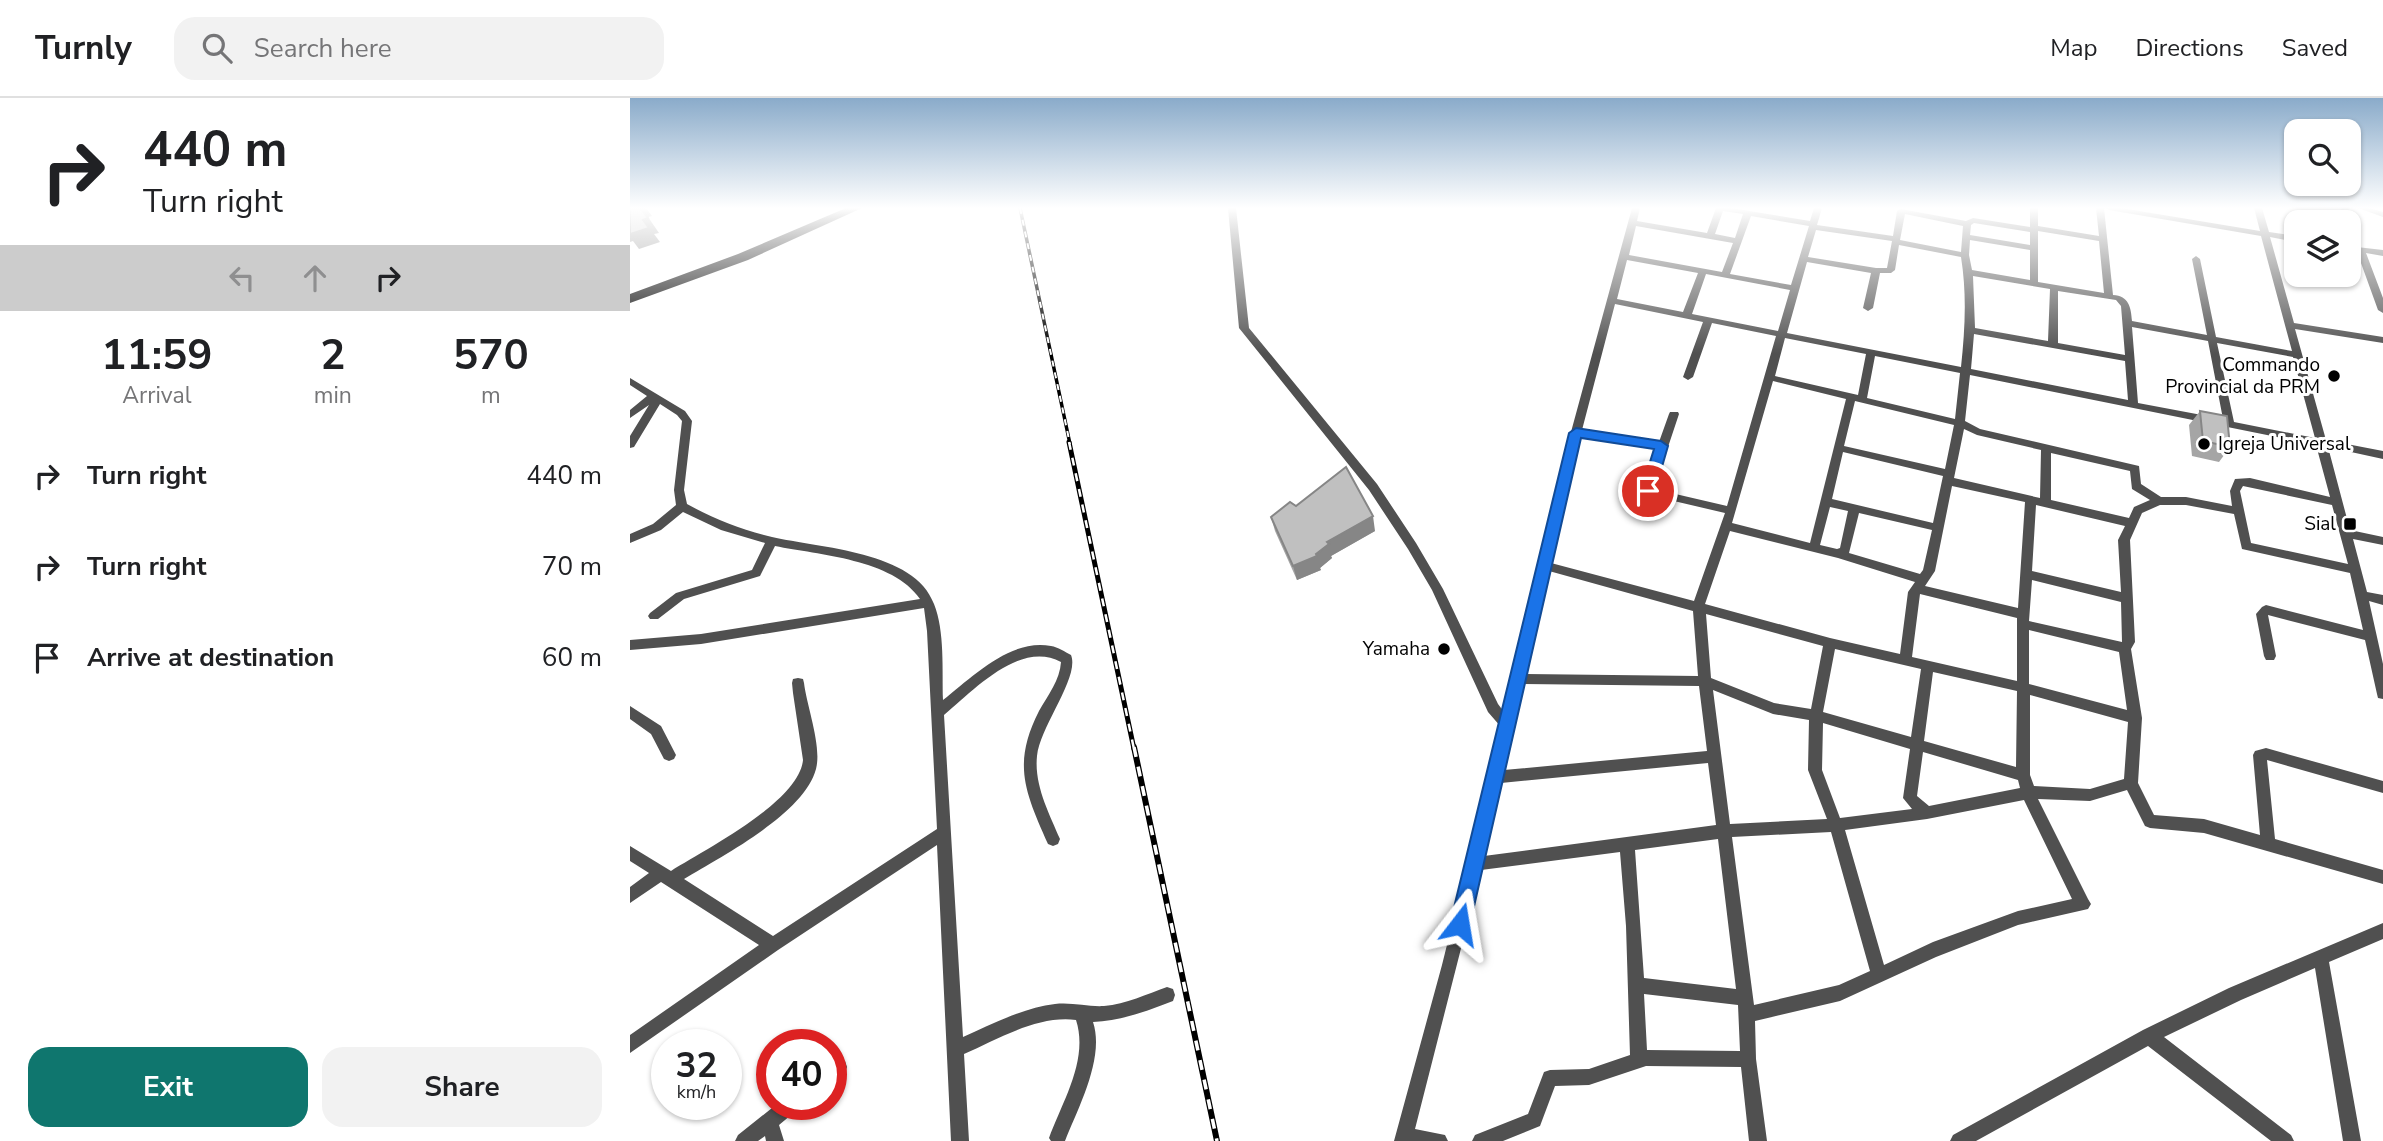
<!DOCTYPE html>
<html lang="en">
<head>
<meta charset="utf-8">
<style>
  body { margin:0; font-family:"Nunito Sans",sans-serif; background:#f2f2f2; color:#202124; height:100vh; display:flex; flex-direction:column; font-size:26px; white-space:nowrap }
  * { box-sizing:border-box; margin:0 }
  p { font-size:23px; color:#757577 }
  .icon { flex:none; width:38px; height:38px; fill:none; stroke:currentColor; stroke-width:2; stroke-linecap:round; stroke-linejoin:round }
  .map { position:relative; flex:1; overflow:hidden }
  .side { display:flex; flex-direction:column; background:#fff; width:630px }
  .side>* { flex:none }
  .hud { background:#fff; color:#202124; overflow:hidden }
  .controls { position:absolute; left:1654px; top:21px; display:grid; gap:14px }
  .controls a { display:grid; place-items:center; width:77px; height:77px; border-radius:14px; background:#fff; box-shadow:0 2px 5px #0004; font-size:35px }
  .speed { position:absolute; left:21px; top:931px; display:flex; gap:14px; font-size:35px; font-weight:700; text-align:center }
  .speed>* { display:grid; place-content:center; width:91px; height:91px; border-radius:50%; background:#fff; box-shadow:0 2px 5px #0004; line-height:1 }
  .speed small { font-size:18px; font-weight:400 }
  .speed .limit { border:10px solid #d22; background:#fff; color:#111 }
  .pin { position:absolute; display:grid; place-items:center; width:60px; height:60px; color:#fff; margin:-30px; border:4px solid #fff; border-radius:50%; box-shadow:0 2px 7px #0007 }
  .me { position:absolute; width:77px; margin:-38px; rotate:14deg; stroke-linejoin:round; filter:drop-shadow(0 0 5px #0008) }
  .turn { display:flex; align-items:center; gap:24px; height:147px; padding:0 28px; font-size:32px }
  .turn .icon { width:91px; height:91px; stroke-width:2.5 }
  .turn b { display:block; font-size:49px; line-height:60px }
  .lanes { display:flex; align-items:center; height:66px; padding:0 28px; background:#0003; justify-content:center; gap:35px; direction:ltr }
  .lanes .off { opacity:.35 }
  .eta { display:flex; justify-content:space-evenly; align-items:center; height:119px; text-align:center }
  .eta b { font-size:42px; font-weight:700; line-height:49px }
  .primary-button { display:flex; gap:14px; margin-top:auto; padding:14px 28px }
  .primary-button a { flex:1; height:80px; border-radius:21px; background:#0f766e; color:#fff; font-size:28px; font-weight:700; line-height:80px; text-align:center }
  .primary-button a+a { background:#f2f2f2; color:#202124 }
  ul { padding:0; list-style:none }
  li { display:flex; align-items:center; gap:21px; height:91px; padding:0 28px }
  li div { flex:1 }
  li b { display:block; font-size:26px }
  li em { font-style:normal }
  header { display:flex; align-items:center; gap:42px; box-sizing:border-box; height:98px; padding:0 35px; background:#fff; border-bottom:2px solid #e0e0e0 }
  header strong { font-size:33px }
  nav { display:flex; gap:38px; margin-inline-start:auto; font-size:24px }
  .search { width:490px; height:63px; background:#f2f2f2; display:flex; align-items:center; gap:18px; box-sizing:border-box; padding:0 24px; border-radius:21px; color:#757577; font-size:26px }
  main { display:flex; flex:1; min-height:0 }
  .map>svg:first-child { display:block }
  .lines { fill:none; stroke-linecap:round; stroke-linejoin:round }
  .minor { fill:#505050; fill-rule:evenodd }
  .highway { fill:#000; fill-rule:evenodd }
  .rail-far2-casing { stroke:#000; stroke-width:3.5 }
  .rail-far1-casing { stroke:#000; stroke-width:5 }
  .rail-casing { stroke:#000; stroke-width:6 }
  .rail-far2 { stroke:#fff; stroke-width:2; stroke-dasharray:6; stroke-linecap:butt }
  .rail-far1 { stroke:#fff; stroke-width:2.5; stroke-dasharray:8; stroke-linecap:butt }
  .rail { stroke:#fff; stroke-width:3.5; stroke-dasharray:10; stroke-linecap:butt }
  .wall { fill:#a5a5a5 }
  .shaded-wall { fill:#868686 }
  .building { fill:#c0c0c0; stroke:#868686; stroke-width:2 }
  .route { fill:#1a73e8; stroke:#114b97; stroke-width:2 }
  .poi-dot { fill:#000; stroke:#fff; stroke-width:2.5 }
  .labels { text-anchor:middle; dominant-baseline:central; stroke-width:6; stroke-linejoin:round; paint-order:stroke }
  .poi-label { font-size:19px; fill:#000; stroke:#fff; text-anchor:end }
</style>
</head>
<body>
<header>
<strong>Turnly</strong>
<div class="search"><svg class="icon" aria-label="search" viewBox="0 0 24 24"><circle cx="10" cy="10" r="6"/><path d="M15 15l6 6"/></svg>Search here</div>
<nav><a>Map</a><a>Directions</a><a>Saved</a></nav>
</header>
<main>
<section class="side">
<div class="hud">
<div class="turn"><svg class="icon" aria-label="right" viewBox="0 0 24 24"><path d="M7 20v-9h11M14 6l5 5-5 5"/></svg><div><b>440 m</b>Turn right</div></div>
<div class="lanes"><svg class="icon off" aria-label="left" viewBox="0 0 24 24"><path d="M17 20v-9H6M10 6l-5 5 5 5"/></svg><svg class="icon off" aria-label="ahead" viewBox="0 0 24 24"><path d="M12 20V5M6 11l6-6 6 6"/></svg><svg class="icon" aria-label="right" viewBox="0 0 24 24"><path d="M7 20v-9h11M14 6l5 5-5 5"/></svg></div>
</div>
<div class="eta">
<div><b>11:59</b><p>Arrival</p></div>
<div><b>2</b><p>min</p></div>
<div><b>570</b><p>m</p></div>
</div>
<ul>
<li><svg class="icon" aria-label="right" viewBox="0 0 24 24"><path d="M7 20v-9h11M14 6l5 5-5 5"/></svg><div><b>Turn right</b></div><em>440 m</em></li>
<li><svg class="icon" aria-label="right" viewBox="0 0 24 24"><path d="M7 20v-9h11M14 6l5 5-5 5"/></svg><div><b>Turn right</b></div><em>70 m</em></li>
<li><svg class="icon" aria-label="arrive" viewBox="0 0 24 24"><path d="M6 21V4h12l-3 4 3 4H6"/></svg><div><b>Arrive at destination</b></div><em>60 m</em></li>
</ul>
<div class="primary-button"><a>Exit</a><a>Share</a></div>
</section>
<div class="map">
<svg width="1753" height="1043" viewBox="0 0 1753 1043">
  <rect width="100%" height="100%" fill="#fff"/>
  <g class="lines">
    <g class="minor">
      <path d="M598 110H606L619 230 747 386 786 445 813 491 868 606 874 614 941 334 1002 110H1010L1007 123 1077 135 1086 110H1101L1180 123 1184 110H1192L1187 127 1263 138 1267 113 1271 111 1336 123 1343 120 1400 129V110H1408V128L1469 138 1466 110H1474L1483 197C1499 198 1501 209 1502 223L1577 237 1562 161 1566 158 1570 161 1586 239 1662 253 1631 138 1479 112 1475 110H1491L1630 133 1624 110H1632L1639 134 1666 138V144L1640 139 1664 225 1753 239V245L1665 231 1696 342 1753 353V361L1698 349 1720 432 1753 439V447L1723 441 1737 494 1753 497V507L1739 503 1753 566V601L1748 600 1747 596 1735 542 1638 517 1646 558 1644 562H1636L1634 558 1626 516 1632 509 1636 507 1733 532 1720 475 1612 451 1604 416 1556 407H1530L1512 415 1500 442 1505 544 1501 551 1512 620 1508 685 1524 717 1574 721 1630 737 1623 657 1625 653 1636 650 1753 683V695L1637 662 1645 741 1753 772V786L1574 735 1520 730 1515 728 1497 692 1460 703 1408 701 1458 801 1461 806 1458 811 1388 827 1306 859 1210 903 1125 923 1126 961 1137 1043H1119L1111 969 1016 968 959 987 925 988 910 1028 873 1043H842L845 1037 898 1016 914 974 920 972 959 971 1000 957 996 828 990 754 851 772 785 1031 815 1037 818 1043H764L812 867 871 629 858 614 802 492 778 451 739 392 609 230ZM1093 113 1113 116 1105 140 1085 136ZM1275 116 1333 128 1331 154 1270 142ZM1121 118 1179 128 1161 187 1100 176ZM1344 125 1400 134V147L1340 137 1341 127ZM1006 128 1103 145 1092 174 999 157ZM1186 132 1262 143 1257 170H1246L1178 159ZM1408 133 1469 143 1474 195 1408 184ZM1340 142 1400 152V182L1342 172 1339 157ZM1269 147 1331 159C1337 196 1335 232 1331 269L1157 235 1177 164 1241 175 1233 210 1238 213 1243 210 1250 175H1261L1265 172ZM997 162 1068 175 1053 214 987 201ZM1076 176 1160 192 1148 233 1062 216ZM1343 178 1420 191 1418 243 1345 230ZM1428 193 1486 202 1491 208 1495 257 1428 245ZM985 206 1073 224 1053 279 1058 282 1063 279 1082 225 1146 238 1097 408 1024 391 1049 316 1048 314H1040L1039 316 1029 344 952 332ZM1502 229 1578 243 1593 321 1508 305ZM1344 236 1495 263 1498 302 1341 271ZM1155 240 1236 256 1228 297 1145 278ZM1587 245 1663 259 1685 340 1604 324ZM1245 258 1330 275 1325 321 1237 300ZM1340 277 1686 347 1700 399 1620 380 1605 381 1600 393 1602 408 1556 399H1531L1511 386 1509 368 1350 331 1335 323ZM1143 283 1216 301 1180 445 1102 425ZM1225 303 1324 327 1315 371 1214 348ZM1334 331 1347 337 1411 352 1410 400 1324 380ZM950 339 1027 351 1013 393 1014 396 1095 415 1064 503 921 465ZM1213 354 1313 378 1303 425 1202 401ZM1421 355 1500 373 1502 391 1520 402 1504 409 1499 420 1421 402ZM1322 388 1395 404 1388 510 1295 488 1305 473ZM1613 388 1702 407 1718 466 1621 445 1610 393ZM1406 407 1495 428 1488 442 1491 494 1402 473ZM1200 409 1218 413 1210 450 1207 451 1190 447ZM1229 415 1302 432 1293 472 1290 476 1219 455ZM1100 433 1208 460 1285 484 1278 494 1270 556 1200 540 1075 506ZM919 473 1063 513 1068 578 896 576ZM1402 482 1491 504 1492 544 1399 523ZM1290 496 1387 520V583L1282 559ZM1076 516 1193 548 1181 611 1144 605 1081 580ZM1399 532 1489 554 1497 612 1399 586ZM1205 551 1291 571 1281 639 1193 614ZM1303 574 1387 593 1386 669 1294 643ZM894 586 1069 588 1077 653 874 672ZM1083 592 1143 616 1179 622 1178 672 1197 721 1100 726ZM1400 597 1498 624 1494 681 1460 691 1404 688 1400 677ZM1193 625 1280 651 1273 700 1282 711 1210 720 1192 672ZM1293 654 1388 682 1390 690 1299 708 1287 698ZM1078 665 1086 727 854 758 871 685ZM1394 702 1442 801 1388 813 1303 844 1254 867 1215 732 1297 721ZM1201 734 1240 873 1209 887 1124 907 1102 739ZM1088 741 1106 891 1014 880 1005 752ZM1014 896 1108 907 1110 953 1017 952Z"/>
      <path d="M1711 110H1719V126L1712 124Z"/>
      <path d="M1728 110H1739L1753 114V119Z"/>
      <path d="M1718 148 1753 152V158L1736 155 1753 200V215L1748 212 1727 154 1718 153Z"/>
      <path d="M0 280 55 313 62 323 54 392 57 406C84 421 112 432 142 439 189 450 285 453 304 506 315 533 312 573 313 602 342 579 381 540 421 548 428 549 435 554 441 557 450 579 410 628 407 658 404 687 419 715 430 741L428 746 423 748 418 746C395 694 382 666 409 613 418 597 430 582 431 564 390 542 344 592 314 617L333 939C362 926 393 910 425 906 442 904 458 909 474 908 496 906 517 896 537 889L543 891 545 897 543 903C517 913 491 923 463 924 475 960 448 1010 435 1043H421L419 1040C432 1004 459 962 446 922 408 917 368 941 334 956L339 1043H321L307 747 148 852 0 955V937L129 847 31 784 0 805V789L19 775 0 763V748L41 773C76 751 169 704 173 662L163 595 162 585 163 581 168 580 173 581 174 585C177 609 192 648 186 671 174 716 92 758 54 781L143 838 307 731 297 533 294 510 71 546 0 552V542L71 536 290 501C263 461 189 457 145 448L130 478 54 501 28 521H20L18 518 20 515 46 495 122 472 135 445 91 432 53 414 31 432 0 445V436L23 426 46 407 44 392 52 323 47 317 30 306 4 349 0 350V338L19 307 0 320V312L17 298 0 287Z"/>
      <path d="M0 608 31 628 46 657 44 661 39 663 34 661 21 636 0 621Z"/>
      <path d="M1753 825V841L1699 864 1731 1043H1713L1685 870 1611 902 1534 939 1661 1037 1664 1043H1641L1518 948 1346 1043H1320L1323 1037 1513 932 1599 890Z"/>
      <path d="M209 961 215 963 217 969 215 975 201 983V964Z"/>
      <path d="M147 1006H169L167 1012 149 1027 154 1043H136L135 1038 128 1043H105L108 1037Z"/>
    </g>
    <path class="highway" d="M216 110H232L118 162 0 205V196L108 156Z"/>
    <defs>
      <path id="rail-far2" d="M390 110 440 346"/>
      <path id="rail-far1" d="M439 344 504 651"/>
      <path id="rail" d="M504 649 587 1043"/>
    </defs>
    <use href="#rail-far2" class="rail-far2-casing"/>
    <use href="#rail-far1" class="rail-far1-casing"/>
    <use href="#rail" class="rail-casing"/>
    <use href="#rail-far2" class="rail-far2"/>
    <use href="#rail-far1" class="rail-far1"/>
    <use href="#rail" class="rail"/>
  </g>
  <g class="wall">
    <path d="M1570 313 1600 349 1589 364 1562 358 1559 327Z"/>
    <path d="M666 408 745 433 701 458 702 460 690 470 691 472 667 482 645 433 641 419Z"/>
  </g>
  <g class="shaded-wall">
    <path d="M10 110H16L22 118 18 119 29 135 24 136 30 144 9 151 3 143 0 144V136L13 122Z"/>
    <path d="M743 418 745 433 701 458 702 460 690 470 691 472 667 482 663 468 686 456 697 444Z"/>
  </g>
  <g class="building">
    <path d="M0 110H10L18 120 13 122 19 130 0 136Z"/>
    <path d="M1570 313 1597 318 1600 349 1573 343Z"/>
    <path d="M716 369 743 418 697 444 699 446 686 456 687 458 663 468 641 419 660 404 666 408Z"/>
  </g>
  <linearGradient id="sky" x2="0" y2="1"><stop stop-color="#8aabca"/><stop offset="0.43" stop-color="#fff"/><stop offset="1" stop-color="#fff" stop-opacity="0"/></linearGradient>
  <rect width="1753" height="256" fill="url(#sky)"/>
  <path class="route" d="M946 330 1031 343 1038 348 1025 393 1018 398 1011 393 1024 351 951 340 840 826 837 833 830 836 823 833 820 826 939 335Z"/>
  <g class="poi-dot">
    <circle cx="1704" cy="278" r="7"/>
    <circle cx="1574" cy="346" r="7"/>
    <rect x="1713" y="419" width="14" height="14" rx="3.5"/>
    <circle cx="814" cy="551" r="7"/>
  </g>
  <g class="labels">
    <g class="poi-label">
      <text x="1690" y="267">Commando<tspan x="1690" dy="22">Provincial da PRM</tspan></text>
      <text x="1588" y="346" text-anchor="start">Igreja Universal</text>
      <text x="1706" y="426">Sial</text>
      <text x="800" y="551">Yamaha</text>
    </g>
  </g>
</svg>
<div class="controls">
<a><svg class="icon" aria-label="search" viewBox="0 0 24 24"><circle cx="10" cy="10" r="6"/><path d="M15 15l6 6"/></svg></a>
<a><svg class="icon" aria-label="layers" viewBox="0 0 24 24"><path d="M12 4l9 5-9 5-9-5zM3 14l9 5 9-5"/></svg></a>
</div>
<div class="speed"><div>32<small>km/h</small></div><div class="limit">40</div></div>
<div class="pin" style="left:1018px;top:393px;background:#d93025"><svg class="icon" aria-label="arrive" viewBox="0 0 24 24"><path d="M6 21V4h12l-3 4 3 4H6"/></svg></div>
<svg class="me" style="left:830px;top:826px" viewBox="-20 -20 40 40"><path d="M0-17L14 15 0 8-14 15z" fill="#1a73e8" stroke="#fff" stroke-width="4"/></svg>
</div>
</main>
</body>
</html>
